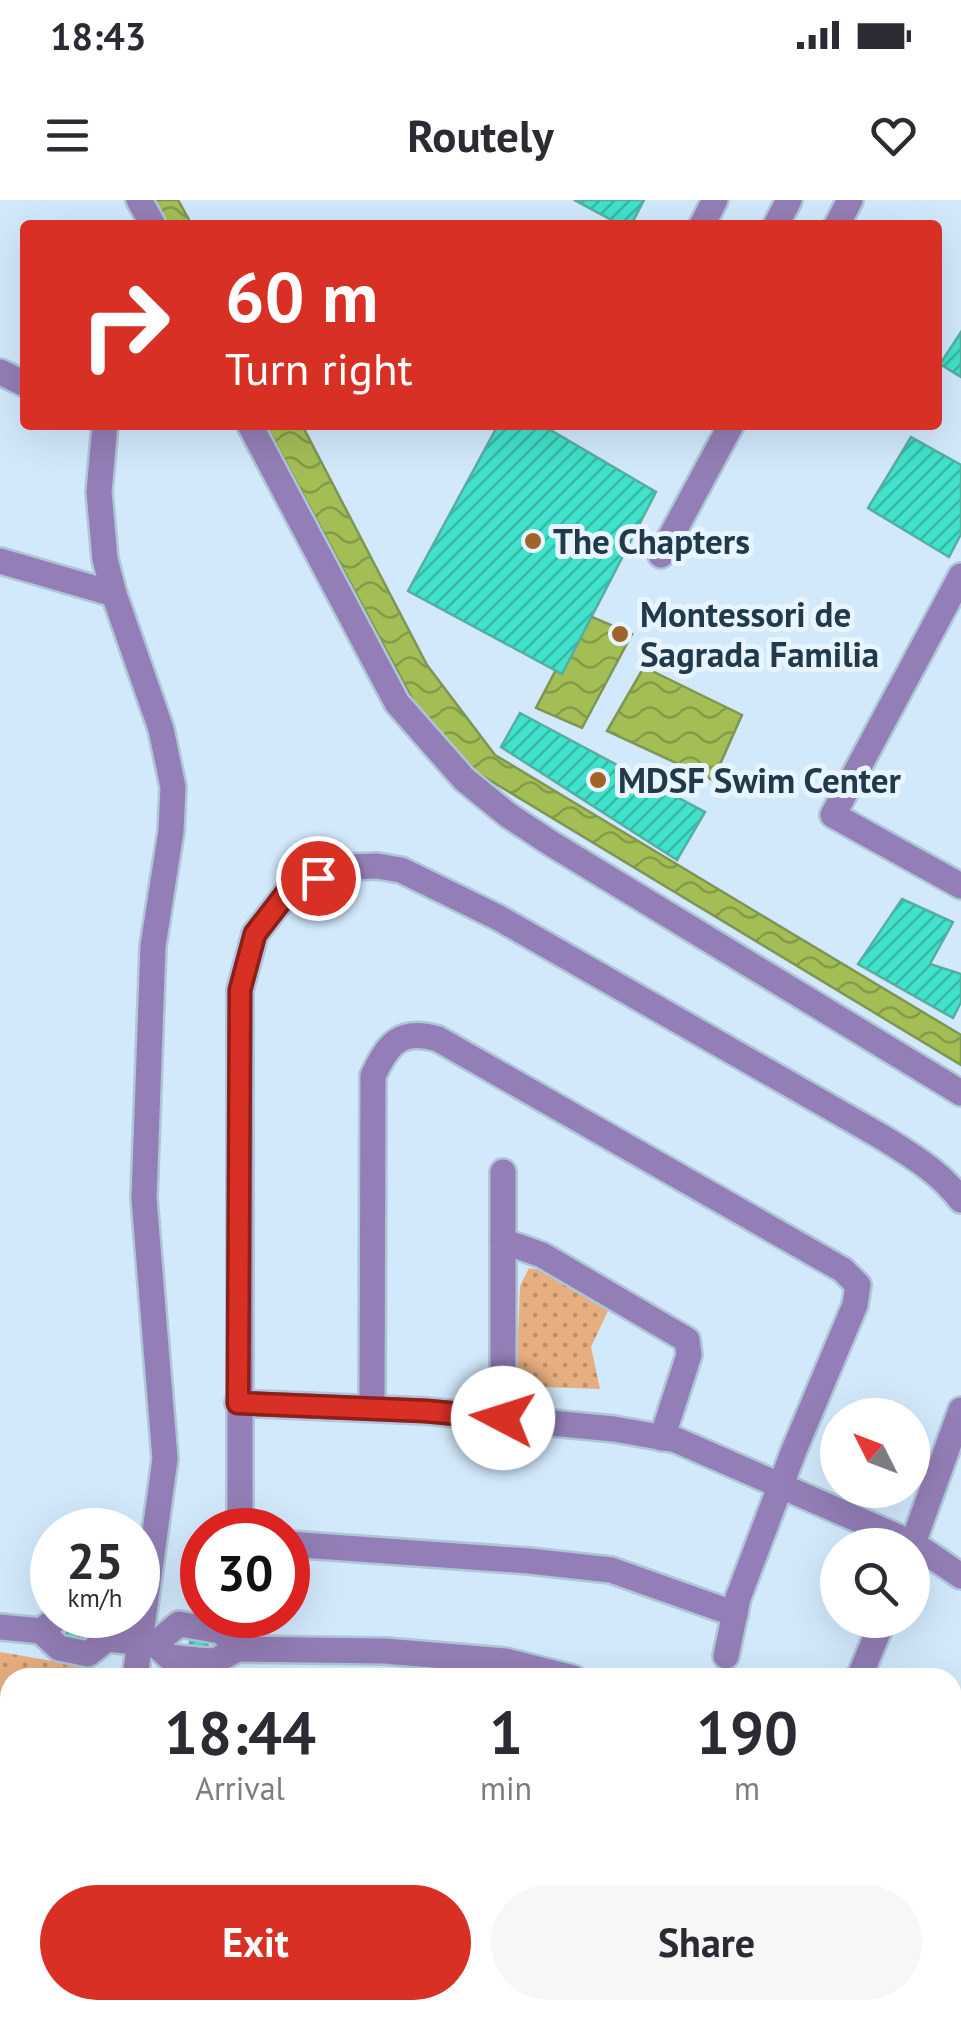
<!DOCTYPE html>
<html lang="en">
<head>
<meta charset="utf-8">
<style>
  body { margin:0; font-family:"PT Sans",sans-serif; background:#f7f7f7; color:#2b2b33; height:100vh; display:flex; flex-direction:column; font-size:38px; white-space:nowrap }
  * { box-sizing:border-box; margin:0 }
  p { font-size:32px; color:#7c7c81 }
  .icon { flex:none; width:55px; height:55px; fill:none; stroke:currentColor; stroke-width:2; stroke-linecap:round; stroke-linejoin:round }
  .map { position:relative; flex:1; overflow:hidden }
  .sheet { position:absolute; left:0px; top:1468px; width:962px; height:352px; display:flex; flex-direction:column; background:#fff; border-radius:30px 30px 0 0; box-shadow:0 10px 40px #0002 }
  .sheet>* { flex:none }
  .banner { position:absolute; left:20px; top:20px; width:922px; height:210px; border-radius:10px; box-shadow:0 10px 40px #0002; background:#d93025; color:#fff; overflow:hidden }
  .needle { width:65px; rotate:312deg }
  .controls { position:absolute; left:820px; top:1198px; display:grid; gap:20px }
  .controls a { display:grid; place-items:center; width:110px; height:110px; border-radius:50%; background:#fff; box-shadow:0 10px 40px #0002; font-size:50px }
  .speed { position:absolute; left:30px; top:1308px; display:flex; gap:20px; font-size:50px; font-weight:700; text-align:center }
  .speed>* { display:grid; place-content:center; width:130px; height:130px; border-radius:50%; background:#fff; box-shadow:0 10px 40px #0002; line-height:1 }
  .speed small { font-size:25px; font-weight:400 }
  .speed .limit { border:15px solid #d22; background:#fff; color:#111 }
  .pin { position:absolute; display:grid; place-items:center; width:85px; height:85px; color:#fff; margin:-42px; border:5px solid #fff; border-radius:50%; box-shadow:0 2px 10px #0007 }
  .me { position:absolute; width:110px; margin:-55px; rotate:275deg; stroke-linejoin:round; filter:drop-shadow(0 0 8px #0008) }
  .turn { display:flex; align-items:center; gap:35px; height:210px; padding:0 40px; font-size:45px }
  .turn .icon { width:130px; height:130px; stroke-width:2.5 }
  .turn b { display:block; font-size:70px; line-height:85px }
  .eta { display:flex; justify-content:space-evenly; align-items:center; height:170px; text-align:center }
  .eta b { font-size:60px; font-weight:700; line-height:70px }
  .action { display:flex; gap:20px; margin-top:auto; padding:20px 40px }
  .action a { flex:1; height:115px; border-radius:60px; background:#d93025; color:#fff; font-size:40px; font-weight:700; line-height:115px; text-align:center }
  .action a+a { background:#f7f7f7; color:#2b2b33 }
  .status { display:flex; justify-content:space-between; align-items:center; height:70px; padding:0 50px; background:#fff; direction:ltr }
  .status svg { height:28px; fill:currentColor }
  header { display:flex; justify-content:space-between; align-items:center; height:130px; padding:0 40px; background:#fff; font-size:45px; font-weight:700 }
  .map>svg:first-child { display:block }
  .green { fill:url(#green-dots) }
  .water { fill:url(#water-waves); stroke:#7d9653; stroke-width:2.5 }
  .building { fill:url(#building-hatch); stroke:#56ae9f; stroke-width:2.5 }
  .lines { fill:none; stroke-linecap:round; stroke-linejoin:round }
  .minor-casing { stroke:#afc6d9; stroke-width:30 }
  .minor { stroke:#947eb7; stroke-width:25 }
  .route-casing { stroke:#8d1f18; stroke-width:25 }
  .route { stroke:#d93025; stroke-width:18 }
  .poi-dot { fill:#a16428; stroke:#e9f5fe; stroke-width:4 }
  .labels { text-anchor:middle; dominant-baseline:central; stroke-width:10; stroke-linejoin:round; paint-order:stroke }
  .poi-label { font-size:35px; font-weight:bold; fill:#213a4b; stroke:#e9f5fe; text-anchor:start }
</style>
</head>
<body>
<div class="status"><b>18:43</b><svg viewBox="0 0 49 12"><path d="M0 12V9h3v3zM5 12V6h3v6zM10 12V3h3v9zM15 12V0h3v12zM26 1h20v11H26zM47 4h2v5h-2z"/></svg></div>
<header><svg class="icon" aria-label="menu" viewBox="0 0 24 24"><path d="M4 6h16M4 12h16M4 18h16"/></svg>Routely<svg class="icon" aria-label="heart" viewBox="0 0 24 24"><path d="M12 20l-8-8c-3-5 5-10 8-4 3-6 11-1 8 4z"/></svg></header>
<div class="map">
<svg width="961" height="1819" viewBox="0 0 961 1819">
  <defs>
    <pattern id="green-dots" width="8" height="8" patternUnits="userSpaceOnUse" patternTransform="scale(2.5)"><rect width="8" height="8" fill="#e7ae7f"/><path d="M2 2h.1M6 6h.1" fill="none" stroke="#bb8f6a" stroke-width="1.8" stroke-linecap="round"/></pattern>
    <pattern id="water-waves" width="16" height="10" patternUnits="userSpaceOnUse" patternTransform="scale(2.5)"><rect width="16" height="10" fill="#a4be56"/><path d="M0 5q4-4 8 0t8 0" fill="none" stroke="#859b49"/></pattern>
    <pattern id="building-hatch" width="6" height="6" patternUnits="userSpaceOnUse" patternTransform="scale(2.5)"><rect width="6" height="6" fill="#41e2cb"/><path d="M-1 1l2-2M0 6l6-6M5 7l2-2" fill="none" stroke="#36b8a7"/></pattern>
  </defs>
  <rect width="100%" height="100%" fill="#d2e9fc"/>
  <g class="green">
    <path d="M529 1068 541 1070 609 1109 591 1147 600 1189 516 1186 520 1086Z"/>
    <path d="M0 1452 122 1473 121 1478H10V1685H0Z"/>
  </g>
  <g class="water">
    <path d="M154 0H178L192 25H167Z"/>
    <path d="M266 225H302L427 465 495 555 961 835V865L476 572 414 502Z"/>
    <path d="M585 414 632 434 582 528 536 508Z"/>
    <path d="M644 467 742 515 713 580 607 531Z"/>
  </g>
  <g class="building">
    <path d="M574 0H644L631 25H621Z"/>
    <path d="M961 132V177L940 164Z"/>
    <path d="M498 225H542L656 292 562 474 408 391Z"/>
    <path d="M911 237 961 265V334L949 357 868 308Z"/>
    <path d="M520 513 705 612 677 660 501 547Z"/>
    <path d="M902 699 953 722 930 764 961 774V802L953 818 858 764Z"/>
    <path d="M68 1427 84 1430 81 1446 65 1443Z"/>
    <path d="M192 1434 209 1438 206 1451 189 1448Z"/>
  </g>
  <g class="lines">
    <defs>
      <g id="minor">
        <path d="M139 0 153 25"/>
        <path d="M702 25 715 0"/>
        <path d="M776 25 789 0"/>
        <path d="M837 25 850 0"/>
        <path d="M0 172 25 184"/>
        <path d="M105 225 99 292 105 359 114 394 161 529 173 587 171 631 153 746 144 998 165 1259 135 1478"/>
        <path d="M250 225 397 503 464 579 508 615 552 644 961 893"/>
        <path d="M661 355 731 225"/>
        <path d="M0 361 114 394"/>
        <path d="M961 376 833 615 961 686"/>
        <path d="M503 972V1218"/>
        <path d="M503 1041 542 1055 687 1140 689 1155 662 1238"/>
        <path d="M238 1203 426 1211 614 1229 676 1240 914 1344 961 1376"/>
        <path d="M372 1208 373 876C388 843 401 828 438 839L843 1070 858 1085 855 1105 794 1250 738 1398 726 1456"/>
        <path d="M240 1330V790L255 734 286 694 318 678 348 667 377 666 401 670 499 718 882 937C912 956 940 972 961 1000"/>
        <path d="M288 1344 529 1361 611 1370 735 1414"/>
        <path d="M912 1346 961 1210"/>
        <path d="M0 1427 41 1431 59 1448 88 1454 107 1439 155 1444 169 1457 197 1460 215 1461 238 1449 385 1451 505 1461 573 1478"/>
        <path d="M41 1431 60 1416 91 1418 107 1439"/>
        <path d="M155 1444 179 1424 221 1431 238 1449"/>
        <path d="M859 1478 883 1420"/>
        <path d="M952 1632 961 1636"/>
        <path d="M0 1700H10"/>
        <path d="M952 1749 961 1753"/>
        <path d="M734 1810 752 1819"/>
        <path d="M4 1819 10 1785"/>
        <path d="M90 1819 92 1810"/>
        <path d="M305 1819 306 1810"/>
        <path d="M435 1819 437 1810"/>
        <path d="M577 1819 579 1810"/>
        <path d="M888 1819 891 1810"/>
      </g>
    </defs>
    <use href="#minor" class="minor-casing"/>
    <use href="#minor" class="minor"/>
  </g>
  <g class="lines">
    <defs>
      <path id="route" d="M318 678 286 694 255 734 240 790 238 1203 426 1211 503 1218"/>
    </defs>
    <use href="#route" class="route-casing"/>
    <use href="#route" class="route"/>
  </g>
  <g class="poi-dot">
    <circle cx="533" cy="341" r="10"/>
    <circle cx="620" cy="434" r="10"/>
    <circle cx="598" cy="580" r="10"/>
  </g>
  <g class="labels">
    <g class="poi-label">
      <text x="553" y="341">The Chapters</text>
      <text x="640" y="414">Montessori de<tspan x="640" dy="40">Sagrada Familia</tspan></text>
      <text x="618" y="580">MDSF Swim Center</text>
    </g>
  </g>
</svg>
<div class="controls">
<a><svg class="needle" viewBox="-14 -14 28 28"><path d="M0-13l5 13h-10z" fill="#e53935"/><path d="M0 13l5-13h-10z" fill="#7c7c81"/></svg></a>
<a><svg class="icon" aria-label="search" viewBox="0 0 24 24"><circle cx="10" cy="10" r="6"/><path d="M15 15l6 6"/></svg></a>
</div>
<div class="speed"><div>25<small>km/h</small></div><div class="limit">30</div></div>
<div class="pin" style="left:318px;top:678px;background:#d93025"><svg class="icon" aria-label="arrive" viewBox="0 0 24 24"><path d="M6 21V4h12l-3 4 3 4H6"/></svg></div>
<svg class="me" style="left:503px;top:1218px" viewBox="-20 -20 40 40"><circle r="19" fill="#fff"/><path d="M0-13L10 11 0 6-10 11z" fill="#d93025"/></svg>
<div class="banner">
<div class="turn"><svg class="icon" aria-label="right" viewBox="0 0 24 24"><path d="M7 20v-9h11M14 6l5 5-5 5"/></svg><div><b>60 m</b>Turn right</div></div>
</div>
<section class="sheet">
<div class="eta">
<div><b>18:44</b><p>Arrival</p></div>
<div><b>1</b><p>min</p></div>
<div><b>190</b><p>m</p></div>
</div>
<div class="action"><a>Exit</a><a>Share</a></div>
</section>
</div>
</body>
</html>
